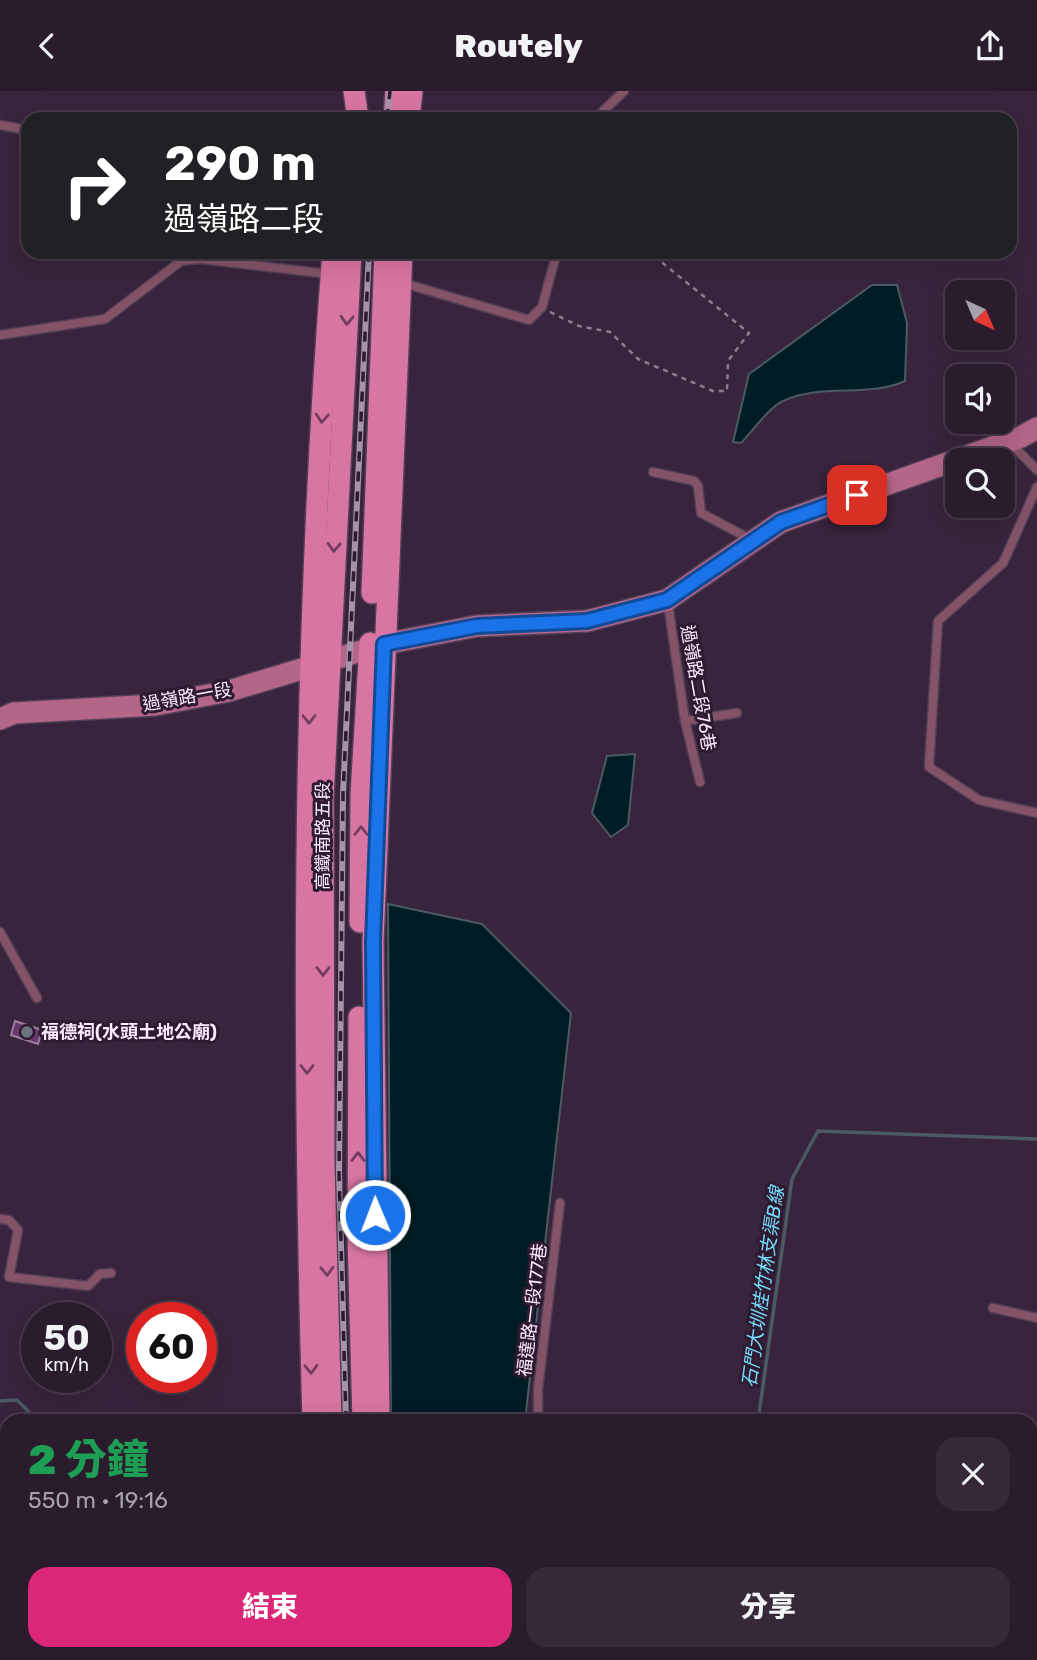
<!DOCTYPE html>
<html lang="zh-TW">
<head>
<meta charset="utf-8">
<style>
  body { margin:0; font-family:Rubik,"Noto Sans TC",sans-serif; background:#362839; color:#f1f3f6; height:100vh; display:flex; flex-direction:column; font-size:26px; white-space:nowrap }
  * { box-sizing:border-box; margin:0 }
  p { font-size:23px; color:#a5a1aa }
  .icon { flex:none; width:38px; height:38px; fill:none; stroke:currentColor; stroke-width:2; stroke-linecap:round; stroke-linejoin:round }
  .map { position:relative; flex:1; overflow:hidden }
  .side { position:absolute; left:0px; top:1323px; width:1038px; height:247px; display:flex; flex-direction:column; background:#2a1b2d; border-radius:21px 21px 0 0; box-shadow:0 7px 28px #0002,0 0 0 2px #463949 }
  .side>* { flex:none }
  .banner { position:absolute; left:21px; top:21px; width:996px; height:147px; border-radius:21px; box-shadow:0 7px 28px #0002,0 0 0 2px #463949; background:#202124; color:#fff; overflow:hidden }
  .needle { width:46px; rotate:136deg }
  .tools { position:absolute; left:945px; top:189px; display:grid; gap:14px }
  .tools a { display:grid; place-items:center; width:70px; height:70px; border-radius:14px; background:#2a1b2d; box-shadow:0 7px 28px #0002,0 0 0 2px #463949; font-size:35px }
  .speed { position:absolute; left:21px; top:1211px; display:flex; gap:14px; font-size:35px; font-weight:700; text-align:center }
  .speed>* { display:grid; place-content:center; width:91px; height:91px; border-radius:50%; background:#2a1b2d; box-shadow:0 7px 28px #0002,0 0 0 2px #463949; line-height:1 }
  .speed small { font-size:18px; font-weight:400 }
  .speed .limit { border:10px solid #d22; background:#fff; color:#111 }
  .pin { position:absolute; display:grid; place-items:center; width:60px; height:60px; color:#fff; margin:-30px; border-radius:14px; box-shadow:0 4px 10px #0006 }
  .me { position:absolute; width:77px; margin:-38px; rotate:359deg; stroke-linejoin:round; filter:drop-shadow(0 0 5px #0008) }
  .turn { display:flex; align-items:center; gap:24px; height:147px; padding:0 28px; font-size:32px }
  .turn .icon { width:91px; height:91px; stroke-width:2.5 }
  .turn b { display:block; font-size:49px; line-height:60px }
  .round { display:grid; place-items:center; flex:none; width:74px; height:74px; border-radius:21px; background:#362839 }
  .summary { display:flex; align-items:center; justify-content:space-between; height:119px; padding:0 28px }
  h1 { font-size:42px; font-weight:800; line-height:52px; color:#1e9e55 }
  .primary-button { display:flex; gap:14px; margin-top:auto; padding:14px 28px }
  .primary-button a { flex:1; height:80px; border-radius:21px; background:#db2777; color:#fff; font-size:28px; font-weight:800; line-height:80px; text-align:center }
  .primary-button a+a { background:#362839; color:#f1f3f6 }
  header { display:flex; justify-content:space-between; align-items:center; height:91px; padding:0 28px; background:#2a1b2d; font-size:32px; font-weight:800 }
  .map>svg:first-child { display:block }
  .water { fill:#001c24; stroke:#4b5a65; stroke-width:2 }
  .lines { fill:none; stroke-linecap:round; stroke-linejoin:round }
  .stream { stroke:#4b5a65; stroke-width:3.5 }
  .building { fill:#66386b; stroke:#9b819d; stroke-width:2 }
  .lane-casing { stroke:#534057; stroke-width:11 }
  .street-casing { stroke:#534057; stroke-width:19 }
  .secondary-casing { stroke:#534057; stroke-width:24 }
  .primary-casing { stroke:#534057; stroke-width:24 }
  .path { stroke:#8e7d91; stroke-width:2.5; stroke-dasharray:5 5; stroke-linecap:butt }
  .lane { stroke:#845368; stroke-width:8 }
  .street { stroke:#845368; stroke-width:16 }
  .secondary { stroke:#b46689; stroke-width:21 }
  .primary { stroke:#d975a2; stroke-width:21 }
  .rail-casing { stroke:#a594a8; stroke-width:6 }
  .rail { stroke:#2e1a31; stroke-width:3.5; stroke-dasharray:10; stroke-linecap:butt }
  .oneway { stroke:#723e5e }
  .route-casing { stroke:#114b97; stroke-width:18 }
  .route { stroke:#1a73e8; stroke-width:12 }
  .worship-dot { fill:#6b7280; stroke:#2e1a31; stroke-width:2.5 }
  .labels { text-anchor:middle; dominant-baseline:central; stroke-width:6; stroke-linejoin:round; paint-order:stroke }
  .street-label { font-size:18px; fill:#faecfc; stroke:#2e1a31 }
  .poi-label { font-size:18px; font-weight:bold; fill:#faecfc; stroke:#2e1a31; text-anchor:start }
  .water-label { font-size:19px; font-style:italic; fill:#75dbf8; stroke:#2e1a31 }
</style>
</head>
<body>
<header><svg class="icon" aria-label="back" viewBox="0 0 24 24"><path d="M15 5l-7 7 7 7"/></svg>Routely<svg class="icon" aria-label="share" viewBox="0 0 24 24"><path d="M12 15V3M7 8l5-5 5 5M5 13v7h14v-7"/></svg></header>
<div class="map">
<svg width="1037" height="1569" viewBox="0 0 1037 1569">
  <rect width="100%" height="100%" fill="#38243c"/>
  <g class="water">
    <path d="M872 194H897L907 232 905 290C868 307 822 292 783 310 768 317 753 340 741 352L733 351 749 283Z"/>
    <path d="M635 663 628 734 611 746 592 722 607 665Z"/>
    <path d="M388 813 482 833 571 922 525 1330H391Z"/>
    <path d="M0 1346 7 1351V1563H29L27 1569H0Z"/>
    <rect x="396" y="1563" width="135" height="6"/>
  </g>
  <g class="lines">
    <g class="stream">
      <path d="M0 1310 17 1309 38 1330"/>
      <path d="M758 1330 792 1088 818 1040 1037 1048"/>
    </g>
  </g>
  <path class="building" d="M15 930 42 939 38 953 11 944Z"/>
  <g class="lines">
    <defs>
      <g id="lane">
        <path d="M595 28 624 0"/>
        <path d="M0 34 28 39"/>
        <path d="M403 192 529 229 542 216 557 161"/>
        <path d="M0 244 105 228 181 170 200 168 329 183"/>
        <path d="M1009 351 1037 379"/>
        <path d="M653 381 694 390 698 395 701 422 752 449"/>
        <path d="M1037 396 1003 472 938 530 929 676 979 709 1037 722"/>
        <path d="M668 512 685 630 700 691"/>
        <path d="M685 630 737 622"/>
        <path d="M0 841 37 907"/>
        <path d="M0 1128 9 1129 18 1139 9 1186 88 1195 100 1183 111 1182"/>
        <path d="M993 1217 1037 1227"/>
        <path d="M538 1330V1298L560 1112"/>
        <path d="M548 1563V1569"/>
        <path d="M614 1563 631 1569"/>
        <path d="M554 1569 588 1563"/>
        <path d="M682 1569 685 1563"/>
      </g>
      <g id="street">
        <path d="M1031 1543 1037 1546"/>
        <path d="M865 1569 869 1563"/>
      </g>
      <path id="secondary" d="M0 628 14 622 155 614 229 600 384 553 477 535 587 530 667 509 781 431 1021 346 1037 337"/>
      <g id="primary">
        <path d="M354 0 358 28"/>
        <path d="M394 28 396 0"/>
        <path d="M409 28 412 0"/>
        <path d="M372 502 385 161"/>
        <path d="M360 831 361 704 370 552"/>
        <path d="M359 926 358 1145 363 1330"/>
        <path d="M313 1330C302 940 302 550 333 161"/>
        <path d="M331 1330 324 1075 323 708 351 161"/>
        <path d="M379 1330 373 851 402 161"/>
        <path d="M321 1563V1569"/>
        <path d="M339 1563V1569"/>
        <path d="M371 1563 372 1569"/>
      </g>
    </defs>
    <use href="#lane" class="lane-casing"/>
    <use href="#street" class="street-casing"/>
    <use href="#secondary" class="secondary-casing"/>
    <use href="#primary" class="primary-casing"/>
    <path class="path" d="M550 221 579 235 610 241 638 268 713 300H727L728 270 749 242 649 161"/>
    <use href="#lane" class="lane"/>
    <use href="#street" class="street"/>
    <use href="#secondary" class="secondary"/>
    <use href="#primary" class="primary"/>
    <defs>
      <g id="rail">
        <path d="M387 28 390 0"/>
        <path d="M346 1330 339 1082 343 703 369 161"/>
        <path d="M364 1563V1569"/>
      </g>
    </defs>
    <use href="#rail" class="rail-casing"/>
    <use href="#rail" class="rail"/>
  </g>
  <defs><path id="oneway-chevron" d="M-2-3.5L2.5 0L-2 3.5" fill="none" stroke-width="1.6" stroke-linecap="round" stroke-linejoin="round" transform="scale(1.75)"/></defs>
  <g class="oneway">
    <use href="#oneway-chevron" transform="translate(347 229) rotate(93)"/>
    <use href="#oneway-chevron" transform="translate(322 327) rotate(94)"/>
    <use href="#oneway-chevron" transform="translate(334 456) rotate(93)"/>
    <use href="#oneway-chevron" transform="translate(309 628) rotate(90)"/>
    <use href="#oneway-chevron" transform="translate(361 740) rotate(-90)"/>
    <use href="#oneway-chevron" transform="translate(323 880) rotate(90)"/>
    <use href="#oneway-chevron" transform="translate(307 978) rotate(90)"/>
    <use href="#oneway-chevron" transform="translate(358 1066) rotate(-90)"/>
    <use href="#oneway-chevron" transform="translate(327 1180) rotate(88)"/>
    <use href="#oneway-chevron" transform="translate(311 1278) rotate(88)"/>
  </g>
  <g class="lines">
    <defs>
      <path id="route" d="M375 1124 373 851 384 553 477 535 587 530 667 509 781 431 857 404"/>
    </defs>
    <use href="#route" class="route-casing"/>
    <use href="#route" class="route"/>
  </g>
  <circle class="worship-dot" cx="27" cy="941" r="7"/>
  <g class="labels">
    <g class="street-label">
      <text transform="translate(698 597) rotate(80)">過嶺路二段76巷</text>
      <text transform="translate(187 606) rotate(-10)">過嶺路一段</text>
      <text transform="translate(323 745) rotate(-90)">高鐵南路五段</text>
      <text transform="translate(532 1219) rotate(-83)">福達路一段177巷</text>
    </g>
    <g class="poi-label">
      <text x="41" y="941">福德祠(水頭土地公廟)</text>
    </g>
    <g class="water-label">
      <text transform="translate(763 1196) rotate(-82)">石門大圳桂竹林支渠B線</text>
    </g>
  </g>
</svg>
<div class="tools">
<a><svg class="needle" viewBox="-14 -14 28 28"><path d="M0-13l5 13h-10z" fill="#e53935"/><path d="M0 13l5-13h-10z" fill="#a5a1aa"/></svg></a>
<a><svg class="icon" aria-label="sound" viewBox="0 0 24 24"><path d="M4 9h4l5-4v14l-5-4H4zM17 9q2 3 0 6"/></svg></a>
<a><svg class="icon" aria-label="search" viewBox="0 0 24 24"><circle cx="10" cy="10" r="6"/><path d="M15 15l6 6"/></svg></a>
</div>
<div class="speed"><div>50<small>km/h</small></div><div class="limit">60</div></div>
<div class="pin" style="left:857px;top:404px;background:#d93025"><svg class="icon" aria-label="arrive" viewBox="0 0 24 24"><path d="M6 21V4h12l-3 4 3 4H6"/></svg></div>
<svg class="me" style="left:375px;top:1124px" viewBox="-20 -20 40 40"><circle r="17" fill="#1a73e8" stroke="#fff" stroke-width="3"/><path d="M0-11L8 9 0 5-8 9z" fill="#fff"/></svg>
<div class="banner">
<div class="turn"><svg class="icon" aria-label="right" viewBox="0 0 24 24"><path d="M7 20v-9h11M14 6l5 5-5 5"/></svg><div><b>290 m</b>過嶺路二段</div></div>
</div>
<section class="side">
<div class="summary"><div><h1>2 分鐘</h1><p>550 m · 19:16</p></div><a class="round"><svg class="icon" aria-label="close" viewBox="0 0 24 24"><path d="M6 6l12 12M18 6L6 18"/></svg></a></div>
<div class="primary-button"><a>結束</a><a>分享</a></div>
</section>
</div>
</body>
</html>
